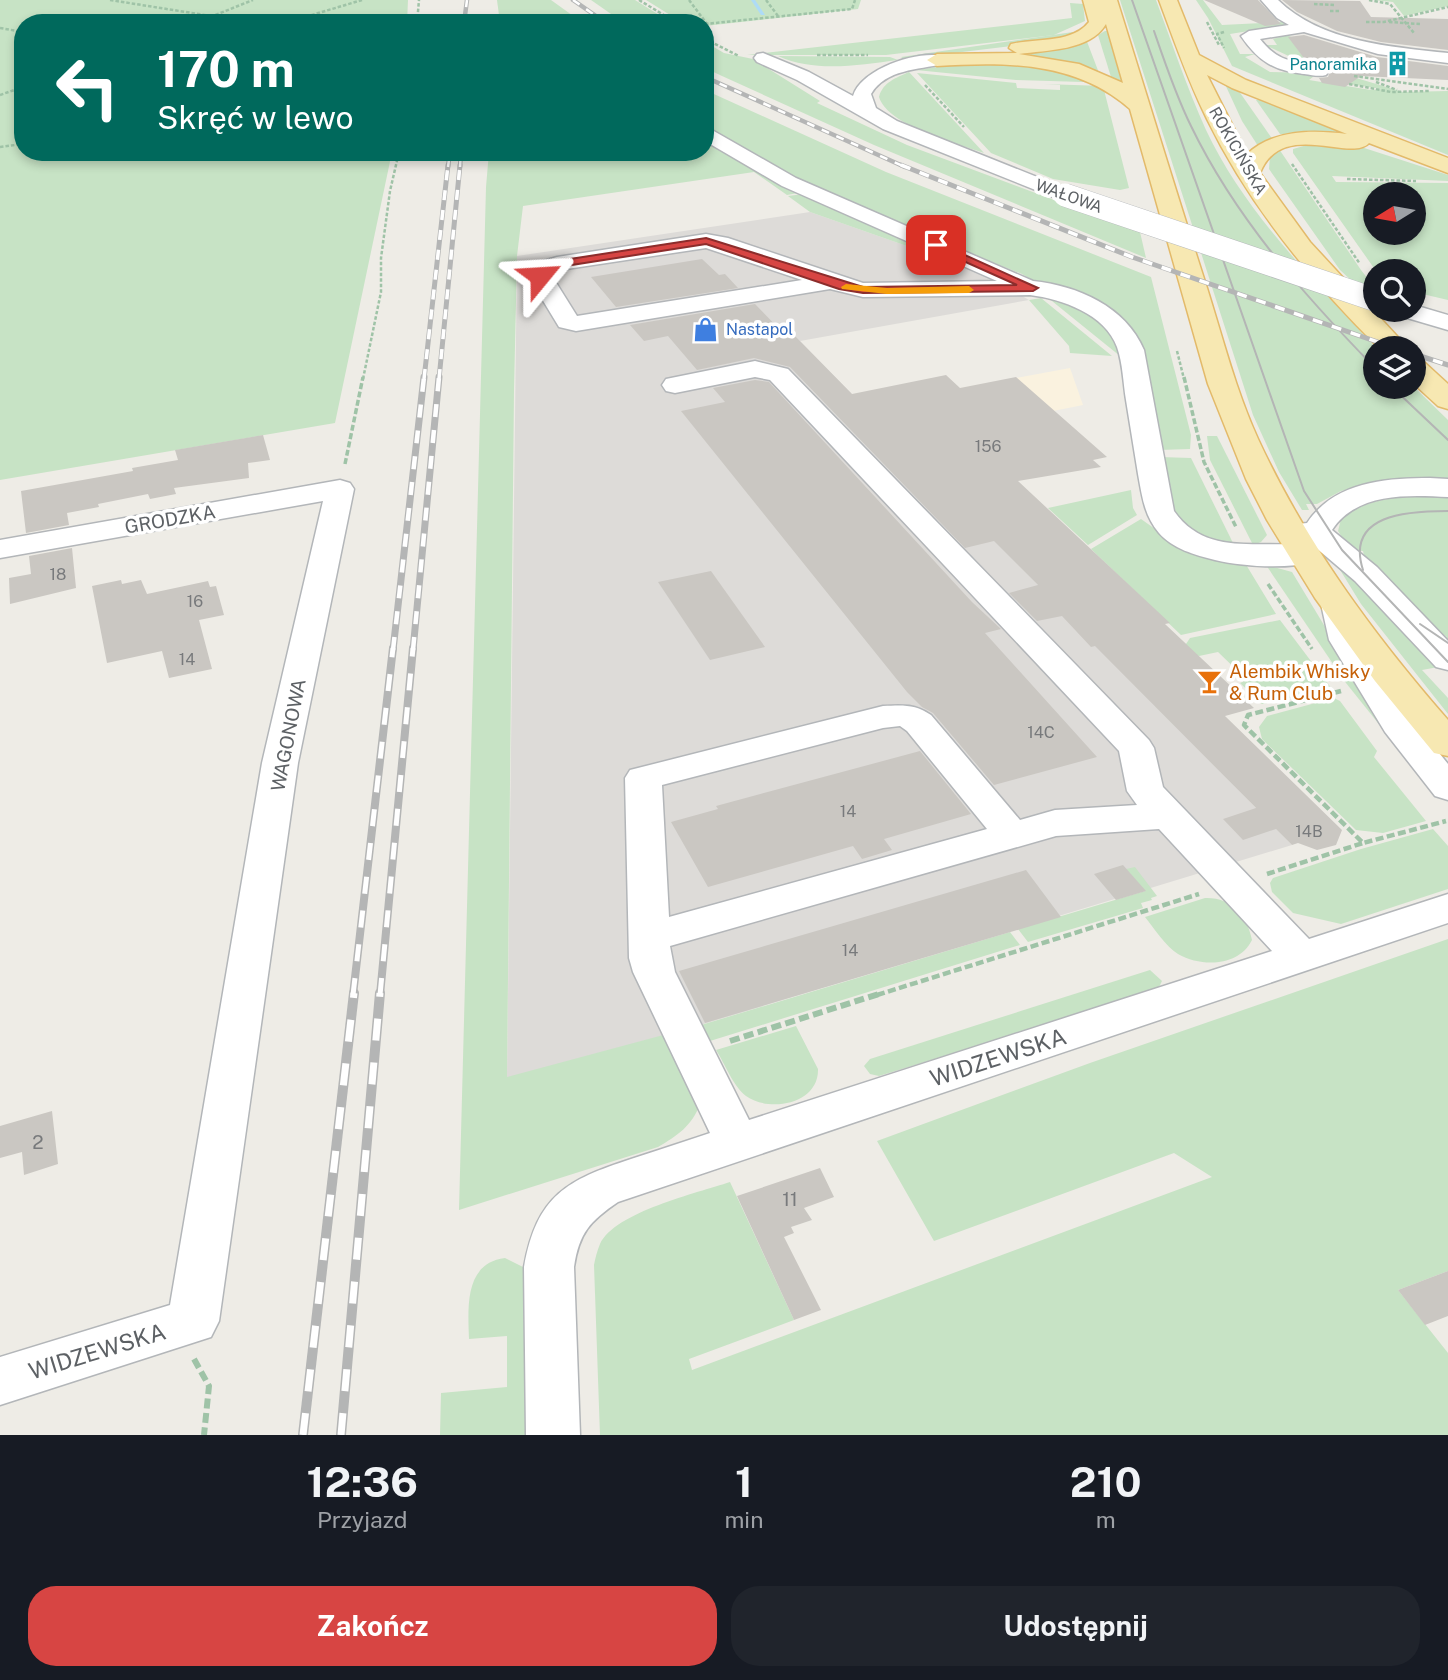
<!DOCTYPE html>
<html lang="pl">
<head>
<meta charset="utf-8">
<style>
  body { margin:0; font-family:"Public Sans",sans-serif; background:#20242c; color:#f1f3f6; height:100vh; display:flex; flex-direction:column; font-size:26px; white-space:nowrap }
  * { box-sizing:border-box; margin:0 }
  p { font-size:23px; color:#9ea1a6 }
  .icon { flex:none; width:38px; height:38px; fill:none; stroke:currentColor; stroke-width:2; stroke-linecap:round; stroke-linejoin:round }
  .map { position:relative; height:1435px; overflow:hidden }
  .side { display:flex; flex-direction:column; background:#171b24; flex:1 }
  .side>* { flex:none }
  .hud { position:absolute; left:14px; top:14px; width:700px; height:147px; border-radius:28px; box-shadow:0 4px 10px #0003; background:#00695c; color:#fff; overflow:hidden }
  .needle { width:46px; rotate:259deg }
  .buttons { position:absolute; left:1363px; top:182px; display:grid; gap:14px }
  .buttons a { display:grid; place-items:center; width:63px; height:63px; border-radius:50%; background:#171b24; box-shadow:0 4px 10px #0003; font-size:35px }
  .pin { position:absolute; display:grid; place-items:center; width:60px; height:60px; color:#fff; margin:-30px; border-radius:14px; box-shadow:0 4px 10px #0006 }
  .me { position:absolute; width:77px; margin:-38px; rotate:63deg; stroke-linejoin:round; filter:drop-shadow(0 0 5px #0008) }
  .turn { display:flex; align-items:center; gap:24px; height:147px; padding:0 28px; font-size:32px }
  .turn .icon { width:91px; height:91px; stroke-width:2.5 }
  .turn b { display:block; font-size:49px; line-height:60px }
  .eta { display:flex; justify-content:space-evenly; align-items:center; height:119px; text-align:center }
  .eta b { font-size:42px; font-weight:700; line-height:49px }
  .action { display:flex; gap:14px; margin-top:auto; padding:14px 28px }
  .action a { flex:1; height:80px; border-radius:28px; background:#d74543; color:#fff; font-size:28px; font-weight:700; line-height:80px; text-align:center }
  .action a+a { background:#20242c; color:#f1f3f6 }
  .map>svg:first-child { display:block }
  .commercial { fill:#faf2df }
  .industrial { fill:#dddbd8 }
  .green { fill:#c7e3c5; fill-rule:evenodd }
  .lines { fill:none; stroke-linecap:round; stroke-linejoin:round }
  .stream { fill:#aedbf6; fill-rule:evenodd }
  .building { fill:#cac7c2 }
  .minor-casing { stroke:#b3b6b9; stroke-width:3 }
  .major-casing { stroke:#e3ba6a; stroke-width:3 }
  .path-far3 { stroke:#9fc3a7; stroke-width:2.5; stroke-dasharray:3.5 2; stroke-linecap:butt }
  .path-far2 { stroke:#9fc3a7; stroke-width:3.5; stroke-dasharray:6 2.5; stroke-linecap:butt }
  .path-far1 { stroke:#9fc3a7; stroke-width:4.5; stroke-dasharray:8 3.5; stroke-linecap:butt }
  .path { stroke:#9fc3a7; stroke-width:6; stroke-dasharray:10 4.5; stroke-linecap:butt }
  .minor { fill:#fff; fill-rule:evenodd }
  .major { fill:#f7e8b2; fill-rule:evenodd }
  .tram { stroke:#b4b5b5; stroke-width:2 }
  .rail-far4-casing { stroke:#b4b5b5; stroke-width:4.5 }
  .rail-far3-casing { stroke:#b4b5b5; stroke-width:5 }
  .rail-far2-casing { stroke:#b4b5b5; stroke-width:7 }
  .rail-far1-casing { stroke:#b4b5b5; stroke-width:8 }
  .rail-casing { stroke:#b4b5b5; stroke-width:10 }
  .rail-far4 { stroke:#fff; stroke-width:2.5; stroke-dasharray:8; stroke-linecap:butt }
  .rail-far3 { stroke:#fff; stroke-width:3.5; stroke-dasharray:10; stroke-linecap:butt }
  .rail-far2 { stroke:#fff; stroke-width:4.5; stroke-dasharray:13; stroke-linecap:butt }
  .rail-far1 { stroke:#fff; stroke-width:5; stroke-dasharray:17; stroke-linecap:butt }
  .rail { stroke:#fff; stroke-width:7; stroke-dasharray:22; stroke-linecap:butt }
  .minor-bridge-casing { stroke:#b3b6b9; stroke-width:24; stroke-linecap:butt }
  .minor-bridge { stroke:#fff; stroke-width:23 }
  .route { fill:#d74543; stroke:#8c2d2c; stroke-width:2 }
  .slow { fill:#f59e0b }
  .labels { text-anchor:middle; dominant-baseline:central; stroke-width:7; stroke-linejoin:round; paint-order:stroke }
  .far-culture-label { font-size:16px; fill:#0d838f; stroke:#fff; text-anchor:end }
  .far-street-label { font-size:16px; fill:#5d6165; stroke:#fff }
  .far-shop-label { font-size:16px; fill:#366cbe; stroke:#fff; text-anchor:start }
  .number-label { font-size:16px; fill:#787a7c }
  .street-label { font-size:19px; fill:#5d6165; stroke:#fff }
  .food-label { font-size:19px; fill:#c56008; stroke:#fff; text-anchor:start }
  .near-number-label { font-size:19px; fill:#787a7c }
  .near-street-label { font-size:23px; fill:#5d6165; stroke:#fff }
</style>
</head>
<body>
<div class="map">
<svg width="1448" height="1435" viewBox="0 0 1448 1435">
  <rect width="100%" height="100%" fill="#eeece6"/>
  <path class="commercial" d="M1070 368 1083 405 898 442 864 406Z"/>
  <path class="industrial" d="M810 212 978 271 1029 300 800 341 1292 845 684 1030 507 1078 517 256Z"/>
  <g class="green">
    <path d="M0 0H408L407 23H23V152H392L335 423 0 480Z"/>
    <path d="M497 0H551L583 23H500Z"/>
    <path d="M591 0H635L672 23H624Z"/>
    <path d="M646 0H861L858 9 705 26V23H683Z"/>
    <path d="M1120 0H1156C1172 43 1187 88 1206 130 1245 213 1315 281 1376 348V387H1414L1448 420V481L1369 484 1341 491 1317 504H1306L1309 510H1302L1279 472 1253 415Z"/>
    <path d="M1196 0H1203L1222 25 1282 22 1287 25 1230 34 1240 54H1255L1245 57 1270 72 1318 73 1309 80 1371 90 1382 89 1349 84 1353 77 1403 92 1448 91V155L1232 66 1208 18Z"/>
    <path d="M1373 0H1448V6L1404 16 1393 2Z"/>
    <path d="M1070 3 1083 4 1085 21 1054 35 886 55H747L1072 18Z"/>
    <path d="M1105 31H1111L1127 86 1111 77 1098 35Z"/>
    <path d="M1292 31 1299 34 1287 35 1294 38 1296 47 1310 66 1265 45H1277L1273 39 1280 37 1274 34Z"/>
    <path d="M1073 32H1084L1052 41 904 59 901 57Z"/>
    <path d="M1086 39 1099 73 976 56 1064 45Z"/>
    <path d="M705 42 724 53 753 59 820 101 817 103 907 145 1140 232 1146 258 874 145 722 76 705 68Z"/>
    <path d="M778 56 890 57 898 60C858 65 816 73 778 56Z"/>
    <path d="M965 63 1036 66 1091 79 1083 82 1016 80 916 70Z"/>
    <path d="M909 72 984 153C956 143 888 126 879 97 883 82 896 78 909 72Z"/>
    <path d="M917 73 1016 83 1017 88 1060 90V85L1044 84 1103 86 1129 188 1120 190 1053 179 991 153Z"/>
    <path d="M1224 82 1236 87 1273 140 1258 146 1242 121Z"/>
    <path d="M705 90 886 172 1151 277 1191 435 1190 449 1159 450 1140 344 1022 274 829 196 705 130Z"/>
    <path d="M1267 98 1374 139 1280 134 1256 100Z"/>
    <path d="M705 134 809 191 787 195 754 172 523 206 517 256 514 391 507 1077 667 1034 700 1104C692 1126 677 1136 658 1147L459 1210 486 187 489 152H705Z"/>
    <path d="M1311 144 1358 146 1448 175V181L1332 176 1336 182 1448 183V300L1414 292V271H1376L1293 153V149ZM1376 194H1414V233H1376Z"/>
    <path d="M1279 149 1361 270 1375 288 1353 282 1340 270 1269 169 1270 155Z"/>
    <path d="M811 193 997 273 1000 283 975 270 810 212 788 196Z"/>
    <path d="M1047 297C1077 306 1114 322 1120 356Z"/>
    <path d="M1041 298 1112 356 1070 353 1069 346 1029 300Z"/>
    <path d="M1207 436H1217L1267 535 1261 542 1253 545 1210 460Z"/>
    <path d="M1160 457 1191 458 1234 545 1208 541 1177 524Z"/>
    <path d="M1131 490 1133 508 1137 515 1088 545 1048 508Z"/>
    <path d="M1408 496H1448V652L1439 642 1447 637 1406 608 1365 560 1363 551 1350 550 1338 531 1341 519C1360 503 1383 499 1408 496Z"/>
    <path d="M1141 519 1182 548 1245 563 1276 614 1181 635 1091 549Z"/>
    <path d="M1334 560 1444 666 1422 670 1448 698V714L1361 604Z"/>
    <path d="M1266 565 1292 572 1398 748 1346 683Z"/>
    <path d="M1280 620 1332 689 1262 704 1240 683 1247 680 1218 652 1199 656 1182 650 1190 638Z"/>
    <path d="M1334 698 1340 701 1377 751 1374 757 1426 821 1383 833 1356 830 1262 739 1259 727 1267 716Z"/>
    <path d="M1433 829 1448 846V889L1341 924 1293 913 1272 892 1270 883 1273 878 1361 849Z"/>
    <path d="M1135 867 1157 896 1151 898 1152 900 1141 903 1143 908 1028 942 1018 929 1145 891 1126 869Z"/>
    <path d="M1205 898C1231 897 1247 915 1252 940 1239 966 1203 968 1178 954 1166 947 1154 928 1145 917Z"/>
    <path d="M1010 932 1020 945 710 1041 701 1025Z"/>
    <path d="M1448 939V1271L1398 1290 1448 1353V1435H600L594 1265C595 1259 597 1251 600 1244 615 1212 697 1193 730 1182L794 1320 689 1359 692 1370 1212 1177 1174 1153 934 1241 877 1141 1090 1063Z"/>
    <path d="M1150 970 1162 981 1158 989 1150 993 879 1076 870 1074 864 1066 870 1059Z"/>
    <path d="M796 1026 818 1069C819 1104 770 1113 746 1096 733 1086 725 1064 716 1050Z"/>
    <path d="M505 1258 523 1267 527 1435H440L441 1393 507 1387V1336L469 1339C468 1308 464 1263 505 1258Z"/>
  </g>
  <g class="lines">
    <path class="stream" d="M751 0H755L765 15H761Z"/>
  </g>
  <g class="building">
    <path d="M1204 0H1258L1281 24 1265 26Z"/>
    <path d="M1282 0 1360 1 1371 17 1448 19V50L1381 42 1337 31 1297 12Z"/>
    <path d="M1304 35 1377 57 1448 66V80L1361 76 1345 87 1322 83 1319 78 1328 77 1331 69 1327 64 1306 61 1288 37Z"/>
    <path d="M702 259 719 275 725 274 738 288 616 307 591 277Z"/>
    <path d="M755 304 786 336 794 335 852 394 946 375 960 388 1016 377 1107 457 1093 460 1101 467 1018 481 1170 623 1165 624 1254 708 1225 716 1342 830 1336 845 1317 850 1298 843 1292 845 1276 829 1243 840 1223 819 1256 808 1095 646 1091 647 1062 616 1037 621 1009 593 1038 585 994 541 965 548 790 367 754 358 697 370 668 336 644 341 630 325Z"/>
    <path d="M755 380 769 382 972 602 1001 629 985 633 1097 757 994 785 933 713 922 707 907 692 681 411 725 402 713 388Z"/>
    <path d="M263 435 270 460 248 463 249 478 174 488 176 494 150 499 148 494 98 504 99 507 67 513 69 525 26 533 21 491 133 471 132 468 178 460 175 450Z"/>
    <path d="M72 548 76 588 10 604 9 578 31 574 29 556Z"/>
    <path d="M711 571 765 647 710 660 658 582Z"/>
    <path d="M121 580 122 584 141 580 147 594 208 581 210 587 216 586 224 615 199 620 212 669 169 678 162 651 107 663 92 586Z"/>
    <path d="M920 751 971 814 884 839 892 850 862 859 853 846 708 887 671 822 718 809 716 806Z"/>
    <path d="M1123 865 1146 891 1116 900 1094 874Z"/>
    <path d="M1026 870 1061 917 705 1023 679 971Z"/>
    <path d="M52 1111 58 1164 24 1175 22 1152 0 1158V1126Z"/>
    <path d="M820 1168 834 1197 804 1208 812 1220 791 1227 794 1233 784 1237 821 1310 794 1320 737 1196Z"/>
    <path d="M1448 1271V1316L1425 1325 1398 1290Z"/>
  </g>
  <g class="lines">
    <defs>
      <g id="minor">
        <path d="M1261 0H1278C1321 42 1391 47 1448 53V63L1378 54 1304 32 1260 39C1281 66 1297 60 1326 67L1329 71 1326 75C1319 77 1312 75 1304 74 1274 71 1258 61 1241 36L1249 31 1289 25 1277 18Z"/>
        <path d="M763 53 809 72 853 96C861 69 917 50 943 56L946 60 943 64C918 70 886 69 871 94L876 108 897 121 1072 191 1076 195 1072 199H1058L883 129 797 80 757 62 754 58 757 54Z"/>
        <path d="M705 126 796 178 1033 281C1078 286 1125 306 1144 350L1174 511C1209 561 1266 536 1316 548L1320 555 1316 562C1286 569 1245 567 1215 560 1195 555 1173 549 1159 533 1144 515 1142 496 1138 474 1134 449 1130 425 1126 400 1123 382 1123 364 1117 347 1105 314 1062 299 1030 295L863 297 830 289 576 331 559 327 528 276 536 263 557 257 706 234 728 238 863 283 997 281 782 186 705 141ZM706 248 802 280 577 316 552 276 560 270Z"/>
        <path d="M1414 305 1448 315V330L1397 315 1394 310H1414Z"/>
        <path d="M755 361 788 369 1149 740 1154 748 1163 787 1309 939 1448 894V923L618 1202C590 1221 579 1233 574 1267L580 1435H526L524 1267C537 1195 567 1180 631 1159 658 1150 684 1142 710 1133L633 972 629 958 625 778 630 770 883 706C903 705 915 704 931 715L1020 820 1055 810 1137 805 1127 791 1119 751 770 380 755 377 675 393 666 391 662 385 666 379ZM900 726 907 731 987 829 669 917 662 785 883 728ZM1159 829 1272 951 749 1120 675 972 670 946 1056 836Z"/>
        <path d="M1430 478 1448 479V497C1408 495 1357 492 1332 530L1377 567 1448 641V670L1436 667 1355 581 1308 541 1280 538 1276 532 1280 526 1307 523C1334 482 1385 478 1430 478Z"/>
        <path d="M340 480 350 483 354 489 298 763 219 1321 211 1337 0 1405V1357L170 1305 262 763 323 501 0 558V540Z"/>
        <path d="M1337 594 1348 597 1353 604 1361 640 1411 718 1448 764V800L1435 796 1385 732 1329 640 1321 604 1326 597Z"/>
      </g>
      <g id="major">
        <path d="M1083 0H1117C1147 96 1176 192 1207 288 1223 339 1236 391 1258 439 1306 543 1373 634 1448 720V756L1434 753 1375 681 1315 598 1267 520 1246 479 1208 384 1130 109C1076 61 1006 62 937 66L927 60 937 54 1017 53 1009 48 1011 44C1035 38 1072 44 1089 22ZM1106 24 1123 83 1079 64 1019 54C1047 50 1090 51 1106 24Z"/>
        <path d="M1159 0H1177L1199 55 1246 80 1448 158V173L1369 143C1351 163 1282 118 1260 173L1310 242 1408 348H1379C1311 281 1249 205 1207 119 1188 81 1174 40 1159 0ZM1207 75 1232 88 1347 134C1313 130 1274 129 1247 154Z"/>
        <path d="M1414 360 1424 362 1448 384V409L1438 406 1414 384Z"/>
      </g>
    </defs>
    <use href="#minor" class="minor-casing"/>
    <use href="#major" class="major-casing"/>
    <g class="path-far3">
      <path d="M110 0 211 16"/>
      <path d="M639 0 677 23"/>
      <path d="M689 0 707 24"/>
      <path d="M766 0 778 16"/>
      <path d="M1369 0 1390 4 1414 33"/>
      <path d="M1314 4 1335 5"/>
      <path d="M1330 11H1340"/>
      <path d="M1207 22 1219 45"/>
      <path d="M1366 22H1384L1448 7"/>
      <path d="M1389 22 1420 24"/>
      <path d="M195 23 253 0"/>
      <path d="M285 23 362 0"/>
      <path d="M417 23 419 0"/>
      <path d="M705 24 852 9 855 0"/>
      <path d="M0 28 23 32"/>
      <path d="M1224 32 1217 34 1224 48"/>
      <path d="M705 39 739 56"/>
      <path d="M817 55H868"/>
      <path d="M1354 76 1448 89"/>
      <path d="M1376 82 1397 90"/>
      <path d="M1349 84 1391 92 1430 91"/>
      <path d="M925 85 964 127"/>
      <path d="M0 95 23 87"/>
      <path d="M0 147 23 144"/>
      <path d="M1292 164 1360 264"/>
      <path d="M1347 179 1416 181"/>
      <path d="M1177 351 1184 379"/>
      <path d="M363 379 381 292V258L390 191 399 152"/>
    </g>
    <g class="path-far2">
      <path d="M1184 377 1204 462 1236 527"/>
      <path d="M345 464 363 377"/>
      <path d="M1268 584 1312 649"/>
    </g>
    <g class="path-far1">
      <path d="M1341 691 1248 715 1244 725 1363 843 1446 821"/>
      <path d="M1267 874 1363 843"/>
      <path d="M877 995 1199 894"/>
    </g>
    <g class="path">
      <path d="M730 1041 882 993"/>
      <path d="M194 1359 209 1386 204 1435"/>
    </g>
    <use href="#minor" class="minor"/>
    <use href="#major" class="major"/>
    <g class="tram">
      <path d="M1132 0 1304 491 1342 550 1448 662"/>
      <path d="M1154 31C1165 63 1176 96 1191 126 1236 219 1305 296 1376 369"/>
      <path d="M1392 387 1448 440"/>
      <path d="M1363 570C1345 514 1408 511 1448 511"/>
      <path d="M1420 624 1448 643"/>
    </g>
    <defs>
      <g id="rail-far4">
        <path d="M573 0 606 23"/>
        <path d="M464 23 467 0"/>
        <path d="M705 77 905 167"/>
        <path d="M448 167 450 152"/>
        <path d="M460 167 461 152"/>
      </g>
      <g id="rail-far3">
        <path d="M901 165 1132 257 1395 348"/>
        <path d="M1414 354 1448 365"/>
        <path d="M424 379 448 165"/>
        <path d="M439 379 460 165"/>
      </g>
      <g id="rail-far2">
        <path d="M393 650 424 377"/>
        <path d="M413 650 439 377"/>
      </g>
      <g id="rail-far1">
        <path d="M353 995 393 648"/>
        <path d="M380 995 413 648"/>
      </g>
      <g id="rail">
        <path d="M303 1435 354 993"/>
        <path d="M341 1435 380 993"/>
      </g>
    </defs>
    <use href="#rail-far4" class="rail-far4-casing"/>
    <use href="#rail-far3" class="rail-far3-casing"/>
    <use href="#rail-far2" class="rail-far2-casing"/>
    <use href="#rail-far1" class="rail-far1-casing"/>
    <use href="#rail" class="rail-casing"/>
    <use href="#rail-far4" class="rail-far4"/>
    <use href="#rail-far3" class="rail-far3"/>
    <use href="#rail-far2" class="rail-far2"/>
    <use href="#rail-far1" class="rail-far1"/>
    <use href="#rail" class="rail"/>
    <defs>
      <path id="minor-bridge" d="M1065 195 1376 300"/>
    </defs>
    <use href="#minor-bridge" class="minor-bridge-casing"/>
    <use href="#minor-bridge" class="minor-bridge"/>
  </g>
  <path class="route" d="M706 238 863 287 1017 285 932 247 931 245 936 242 1038 288 1033 291 863 293 839 289 706 244 559 267 548 270 544 279 535 276 540 266 557 261Z"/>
  <path class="slow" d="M846 284 887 288 969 286 974 290 969 293 887 294 842 289 841 287Z"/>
  <defs>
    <symbol id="building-bare" viewBox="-9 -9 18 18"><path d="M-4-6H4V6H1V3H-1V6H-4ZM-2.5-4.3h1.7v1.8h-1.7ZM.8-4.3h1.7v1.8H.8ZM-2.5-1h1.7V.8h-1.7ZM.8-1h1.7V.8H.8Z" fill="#0f9aa8" stroke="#fff" stroke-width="2.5" paint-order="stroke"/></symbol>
    <symbol id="shop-bare" viewBox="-9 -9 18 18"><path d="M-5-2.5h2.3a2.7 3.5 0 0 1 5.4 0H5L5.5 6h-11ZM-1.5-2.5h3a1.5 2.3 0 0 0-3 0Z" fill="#3f7fe0" stroke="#fff" stroke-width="2.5" paint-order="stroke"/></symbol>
    <symbol id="bar-bare" viewBox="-9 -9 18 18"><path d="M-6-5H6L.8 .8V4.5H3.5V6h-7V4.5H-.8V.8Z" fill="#e8710a" stroke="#fff" stroke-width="2.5" paint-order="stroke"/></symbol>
  </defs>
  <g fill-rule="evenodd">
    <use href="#building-bare" x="1380" y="46" width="35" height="35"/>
    <use href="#shop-bare" x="688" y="312" width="35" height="35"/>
    <use href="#bar-bare" x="1192" y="664" width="35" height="35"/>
  </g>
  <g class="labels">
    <g class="far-culture-label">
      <text x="1377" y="64">Panoramika</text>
    </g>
    <g class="far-street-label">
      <text transform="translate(1238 151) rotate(60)">ROKICIŃSKA</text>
      <text transform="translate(1069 196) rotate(20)">WAŁOWA</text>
    </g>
    <g class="far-shop-label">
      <text x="726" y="329">Nastapol</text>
    </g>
    <g class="number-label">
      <text x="988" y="446">156</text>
      <text x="58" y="574">18</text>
      <text x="195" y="601">16</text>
      <text x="187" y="659">14</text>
      <text x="1041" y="732">14C</text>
      <text x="848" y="811">14</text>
      <text x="1309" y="831">14B</text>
      <text x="850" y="950">14</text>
    </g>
    <g class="street-label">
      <text transform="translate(170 519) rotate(-10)">GRODZKA</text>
      <text transform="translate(288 735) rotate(-79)">WAGONOWA</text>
    </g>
    <g class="food-label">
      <text x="1229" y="671">Alembik Whisky<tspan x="1229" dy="22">&amp; Rum Club</tspan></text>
    </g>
    <g class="near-number-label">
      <text x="38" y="1142">2</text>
      <text x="790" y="1199">11</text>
    </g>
    <g class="near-street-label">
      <text transform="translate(998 1057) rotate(-18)">WIDZEWSKA</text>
      <text transform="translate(97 1351) rotate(-17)">WIDZEWSKA</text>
    </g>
  </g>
</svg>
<div class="buttons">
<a><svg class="needle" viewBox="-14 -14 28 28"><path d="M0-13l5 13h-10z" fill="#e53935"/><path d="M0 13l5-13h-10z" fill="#9ea1a6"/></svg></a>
<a><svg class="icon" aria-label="search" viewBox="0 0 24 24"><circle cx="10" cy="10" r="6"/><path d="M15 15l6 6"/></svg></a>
<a><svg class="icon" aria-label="layers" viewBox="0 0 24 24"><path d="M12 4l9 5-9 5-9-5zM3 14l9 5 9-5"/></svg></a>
</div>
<div class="pin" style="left:936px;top:245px;background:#d93025"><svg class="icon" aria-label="arrive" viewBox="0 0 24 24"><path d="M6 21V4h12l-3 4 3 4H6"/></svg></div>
<svg class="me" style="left:540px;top:276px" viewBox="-20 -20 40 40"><path d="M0-17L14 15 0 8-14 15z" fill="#d74543" stroke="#fff" stroke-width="4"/></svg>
<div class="hud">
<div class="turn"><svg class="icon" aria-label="left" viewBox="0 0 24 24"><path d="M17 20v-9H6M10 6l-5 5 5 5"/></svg><div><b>170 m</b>Skręć w lewo</div></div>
</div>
</div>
<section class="side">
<div class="eta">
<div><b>12:36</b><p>Przyjazd</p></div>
<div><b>1</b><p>min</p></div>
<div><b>210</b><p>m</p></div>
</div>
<div class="action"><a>Zakończ</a><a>Udostępnij</a></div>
</section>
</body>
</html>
